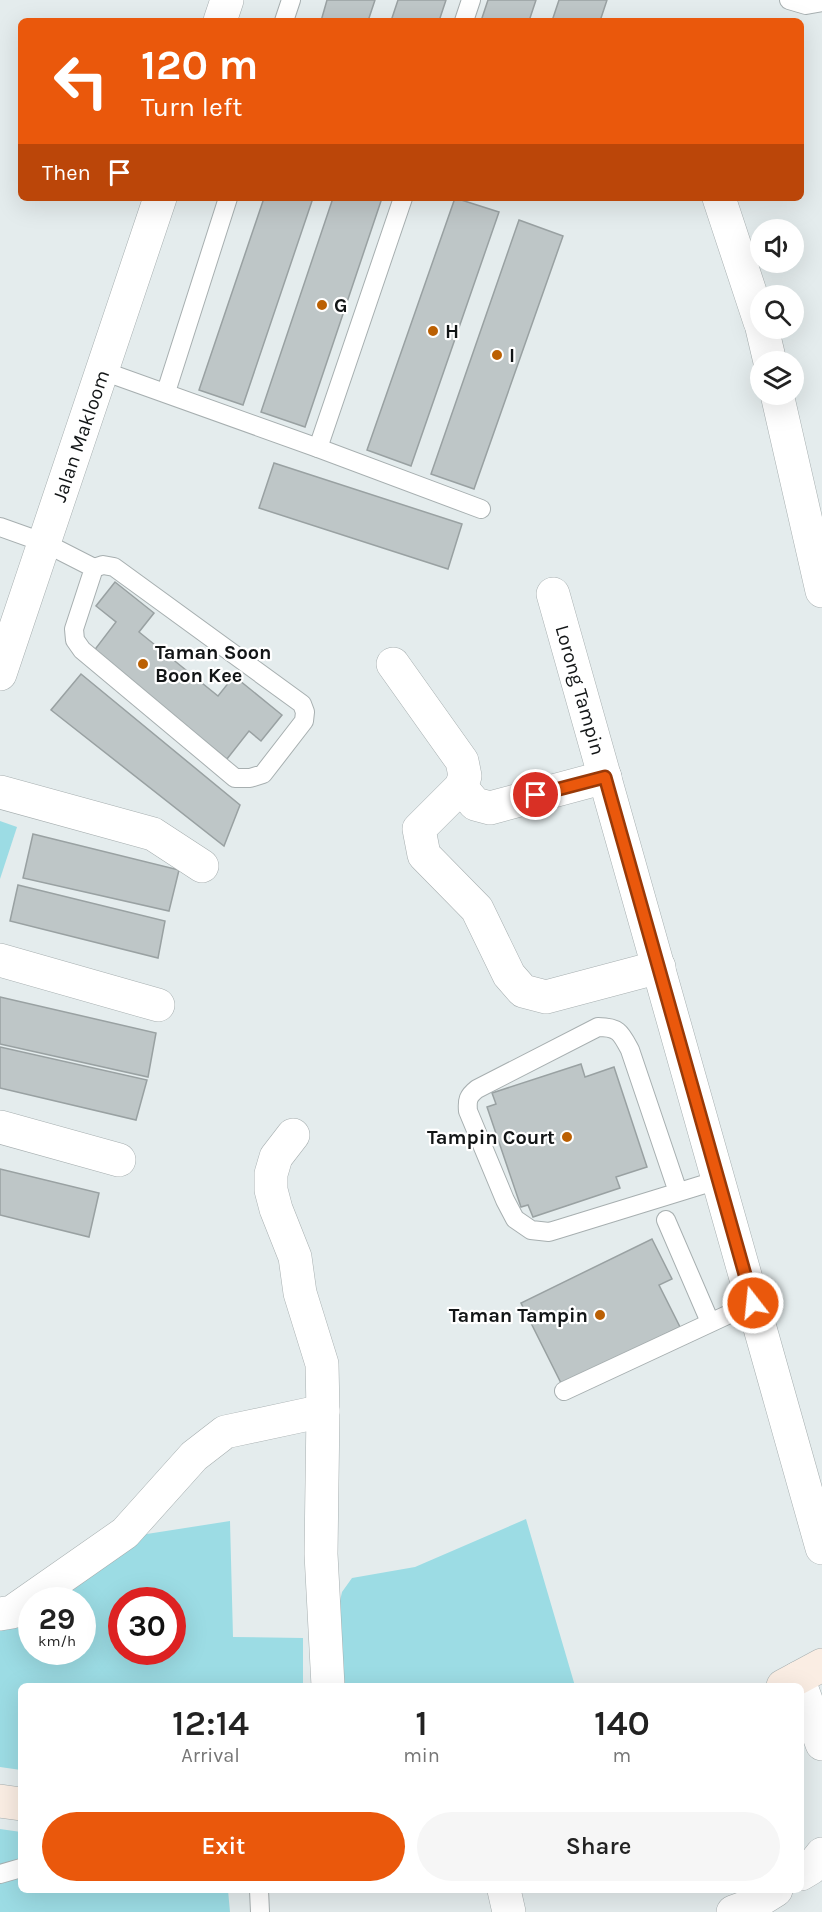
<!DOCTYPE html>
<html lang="en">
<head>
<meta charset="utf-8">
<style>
  body { margin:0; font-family:Karla,sans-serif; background:#f6f6f6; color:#222; height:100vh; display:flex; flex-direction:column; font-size:22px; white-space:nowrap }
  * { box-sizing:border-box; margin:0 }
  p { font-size:20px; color:#767676 }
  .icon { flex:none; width:33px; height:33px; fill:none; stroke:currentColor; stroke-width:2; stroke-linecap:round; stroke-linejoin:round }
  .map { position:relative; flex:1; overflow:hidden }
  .panel { position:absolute; left:18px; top:1683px; width:786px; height:210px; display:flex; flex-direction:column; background:#fff; border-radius:9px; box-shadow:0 6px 24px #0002 }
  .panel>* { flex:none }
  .top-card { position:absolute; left:18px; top:18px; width:786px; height:183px; border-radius:9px; box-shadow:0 6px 24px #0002; background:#ea580c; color:#fff; overflow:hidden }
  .tools { position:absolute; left:750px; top:219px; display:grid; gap:12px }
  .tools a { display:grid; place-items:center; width:54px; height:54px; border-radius:50%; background:#fff; box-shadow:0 6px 24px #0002; font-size:30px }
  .speed { position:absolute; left:18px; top:1587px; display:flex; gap:12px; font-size:30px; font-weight:700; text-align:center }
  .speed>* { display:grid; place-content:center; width:78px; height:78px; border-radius:50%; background:#fff; box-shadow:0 6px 24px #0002; line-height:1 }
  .speed small { font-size:15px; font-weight:400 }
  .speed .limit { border:9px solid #d22; background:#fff; color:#111 }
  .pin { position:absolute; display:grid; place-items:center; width:51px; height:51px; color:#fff; margin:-26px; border:3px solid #fff; border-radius:50%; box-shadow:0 2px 6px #0007 }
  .me { position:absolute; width:66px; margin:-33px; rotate:344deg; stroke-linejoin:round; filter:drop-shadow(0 0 4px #0008) }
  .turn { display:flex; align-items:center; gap:21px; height:126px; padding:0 24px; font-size:27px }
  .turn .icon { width:78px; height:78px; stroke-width:2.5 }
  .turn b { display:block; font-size:42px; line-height:51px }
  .then { display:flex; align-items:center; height:57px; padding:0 24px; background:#0003; gap:12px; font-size:22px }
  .eta { display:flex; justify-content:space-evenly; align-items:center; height:102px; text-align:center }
  .eta b { font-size:36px; font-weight:600; line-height:42px }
  .button { display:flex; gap:12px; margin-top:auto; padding:12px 24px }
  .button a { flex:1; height:69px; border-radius:36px; background:#ea580c; color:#fff; font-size:24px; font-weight:600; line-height:69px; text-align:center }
  .button a+a { background:#f6f6f6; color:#222 }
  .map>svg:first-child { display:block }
  .green { fill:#9cdce4; fill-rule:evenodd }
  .building { fill:#bec6c7; stroke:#99a1a2; stroke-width:1.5 }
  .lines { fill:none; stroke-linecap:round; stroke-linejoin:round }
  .service-casing { stroke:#a7afb0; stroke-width:20 }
  .minor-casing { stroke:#a7afb0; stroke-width:34 }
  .secondary-casing { stroke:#a7afb0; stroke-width:34 }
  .service { stroke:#fff; stroke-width:18 }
  .minor { stroke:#fff; stroke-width:33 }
  .secondary { stroke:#faede3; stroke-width:33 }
  .route-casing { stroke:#983908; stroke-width:15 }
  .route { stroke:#ea580c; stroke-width:10 }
  .poi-dot { fill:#bb6003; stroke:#fff; stroke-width:2 }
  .labels { text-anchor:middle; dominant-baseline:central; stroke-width:4.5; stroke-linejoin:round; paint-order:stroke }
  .poi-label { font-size:20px; font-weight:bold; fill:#121516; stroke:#fff; text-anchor:start }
  .street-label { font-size:20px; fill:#121516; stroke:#fff }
</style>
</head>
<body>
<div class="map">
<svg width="822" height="1912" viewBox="0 0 822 1912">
  <rect width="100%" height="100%" fill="#e4eced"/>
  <g class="green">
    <path d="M0 821 17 827 0 879Z"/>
    <path d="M526 1519 575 1686H342L338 1610 342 1592 352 1578 415 1567Z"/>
    <path d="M230 1521 233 1637 303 1638V1686H21V1770L0 1767V1623L31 1605 32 1652H82V1600H38L134 1536ZM122 1600H172V1652H122Z"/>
    <path d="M0 1829 21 1832V1890H228L230 1912H0Z"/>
  </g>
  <g class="building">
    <path d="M327 0H375L368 21H321Z"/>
    <path d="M398 0H446L439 21H391Z"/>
    <path d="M488 0H536L529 21H481Z"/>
    <path d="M559 0H607L600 21H552Z"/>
    <path d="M264 198H313L243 405 199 390Z"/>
    <path d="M333 198H382L305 427 261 412Z"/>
    <path d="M455 198 499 212 411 466 367 450Z"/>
    <path d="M519 220 563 236 474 489 431 474Z"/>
    <path d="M274 463 462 524 448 569 259 508Z"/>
    <path d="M115 582 154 613 139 632 218 696 234 676 282 715 261 741 249 731 227 759 93 652 116 622 96 606Z"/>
    <path d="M81 674 240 805 224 846 51 710Z"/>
    <path d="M33 834 179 870 169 911 23 878Z"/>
    <path d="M18 885 165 921 158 958 10 921Z"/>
    <path d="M0 997 156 1033 148 1077 0 1044Z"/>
    <path d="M0 1047 147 1080 136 1120 0 1088Z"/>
    <path d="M581 1064 585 1077 614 1067 647 1167 616 1177 620 1188 533 1217 528 1205 521 1207 487 1107 496 1104 492 1093Z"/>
    <path d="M0 1169 99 1193 89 1237 0 1215Z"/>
    <path d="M652 1239 672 1279 659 1285 680 1327 562 1385 521 1303Z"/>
  </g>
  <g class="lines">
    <defs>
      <g id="service">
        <path d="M789 0 806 5 822 2"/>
        <path d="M284 21 291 0"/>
        <path d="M464 21 471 0"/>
        <path d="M103 371 318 448 481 509"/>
        <path d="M166 392 228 198"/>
        <path d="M318 448 403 198"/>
        <path d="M0 527 45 543 94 568 103 565 114 567 302 704 305 712 304 721 263 774 250 778H235L82 650 75 640 74 629 94 568"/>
        <path d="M678 1192 630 1050C621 1033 619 1027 598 1027L477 1089C468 1096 467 1100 468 1111L505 1200 515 1219 531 1230 549 1232 559 1229 718 1180"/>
        <path d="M666 1220 710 1322"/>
        <path d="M564 1391 753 1303"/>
        <path d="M0 1874 21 1868"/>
        <path d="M259 1890 260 1912"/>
      </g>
      <g id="minor">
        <path d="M220 21 227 0"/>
        <path d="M719 198 760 322"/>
        <path d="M762 328 770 362"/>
        <path d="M777 394 822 591"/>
        <path d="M553 594 822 1548"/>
        <path d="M393 664 462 761 465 776 461 787 419 829 424 855 477 909 509 975 523 991 546 997 659 967"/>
        <path d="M0 674 160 198"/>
        <path d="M461 787 475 804 490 808 605 777"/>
        <path d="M0 792 153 834 202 866"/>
        <path d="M0 960 158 1005"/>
        <path d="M0 1127 119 1160"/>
        <path d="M293 1135 276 1157 271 1174V1190L276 1209 295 1257 300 1293 322 1364 323 1411 321 1554 328 1686"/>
        <path d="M0 1614 12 1612 125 1533 194 1456 225 1432 323 1411"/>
        <path d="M798 1678 822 1744"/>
        <path d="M801 1874 811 1868 822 1854"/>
        <path d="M504 1890 509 1912"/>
        <path d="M733 1912 752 1905 776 1890"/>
      </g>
      <g id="secondary">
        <path d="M783 1686 822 1665"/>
        <path d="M0 1801 21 1804"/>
      </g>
    </defs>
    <use href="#service" class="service-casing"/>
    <use href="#minor" class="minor-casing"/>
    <use href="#secondary" class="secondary-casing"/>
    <use href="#service" class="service"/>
    <use href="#minor" class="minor"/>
    <use href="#secondary" class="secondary"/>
  </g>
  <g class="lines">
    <defs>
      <path id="route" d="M536 795 605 777 753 1303"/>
    </defs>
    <use href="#route" class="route-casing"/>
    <use href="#route" class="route"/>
  </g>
  <g class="poi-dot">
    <circle cx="322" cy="305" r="6"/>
    <circle cx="433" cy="331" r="6"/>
    <circle cx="497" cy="355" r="6"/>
    <circle cx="143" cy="664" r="6"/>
    <circle cx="567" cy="1137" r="6"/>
    <circle cx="600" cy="1315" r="6"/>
  </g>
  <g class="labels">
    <g class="poi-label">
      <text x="334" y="305">G</text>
      <text x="445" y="331">H</text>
      <text x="509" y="355">I</text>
      <text x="155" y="652">Taman Soon<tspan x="155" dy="23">Boon Kee</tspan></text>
      <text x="555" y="1137" text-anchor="end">Tampin Court</text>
      <text x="588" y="1315" text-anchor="end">Taman Tampin</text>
    </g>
    <g class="street-label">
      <text transform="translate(81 436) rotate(-71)">Jalan Makloom</text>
      <text transform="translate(580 690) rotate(74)">Lorong Tampin</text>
    </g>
  </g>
</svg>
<div class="tools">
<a><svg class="icon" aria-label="sound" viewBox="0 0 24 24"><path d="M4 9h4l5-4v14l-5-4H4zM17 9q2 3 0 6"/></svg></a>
<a><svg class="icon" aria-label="search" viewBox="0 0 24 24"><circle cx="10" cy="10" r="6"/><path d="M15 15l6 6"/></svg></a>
<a><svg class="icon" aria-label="layers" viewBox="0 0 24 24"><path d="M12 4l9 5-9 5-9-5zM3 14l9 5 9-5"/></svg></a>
</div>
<div class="speed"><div>29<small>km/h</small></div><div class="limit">30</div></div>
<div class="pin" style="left:536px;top:795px;background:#d93025"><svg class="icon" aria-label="arrive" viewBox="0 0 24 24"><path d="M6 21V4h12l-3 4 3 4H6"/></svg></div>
<svg class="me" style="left:753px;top:1303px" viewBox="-20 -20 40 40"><circle r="17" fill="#ea580c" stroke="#fff" stroke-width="3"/><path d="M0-11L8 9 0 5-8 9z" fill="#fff"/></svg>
<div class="top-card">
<div class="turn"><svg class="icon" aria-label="left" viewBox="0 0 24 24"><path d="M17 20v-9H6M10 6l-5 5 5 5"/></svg><div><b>120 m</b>Turn left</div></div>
<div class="then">Then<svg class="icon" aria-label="arrive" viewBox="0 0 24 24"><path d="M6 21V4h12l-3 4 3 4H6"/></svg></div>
</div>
<section class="panel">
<div class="eta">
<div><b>12:14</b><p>Arrival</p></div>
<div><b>1</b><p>min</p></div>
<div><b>140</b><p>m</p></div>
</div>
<div class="button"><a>Exit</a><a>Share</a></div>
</section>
</div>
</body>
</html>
